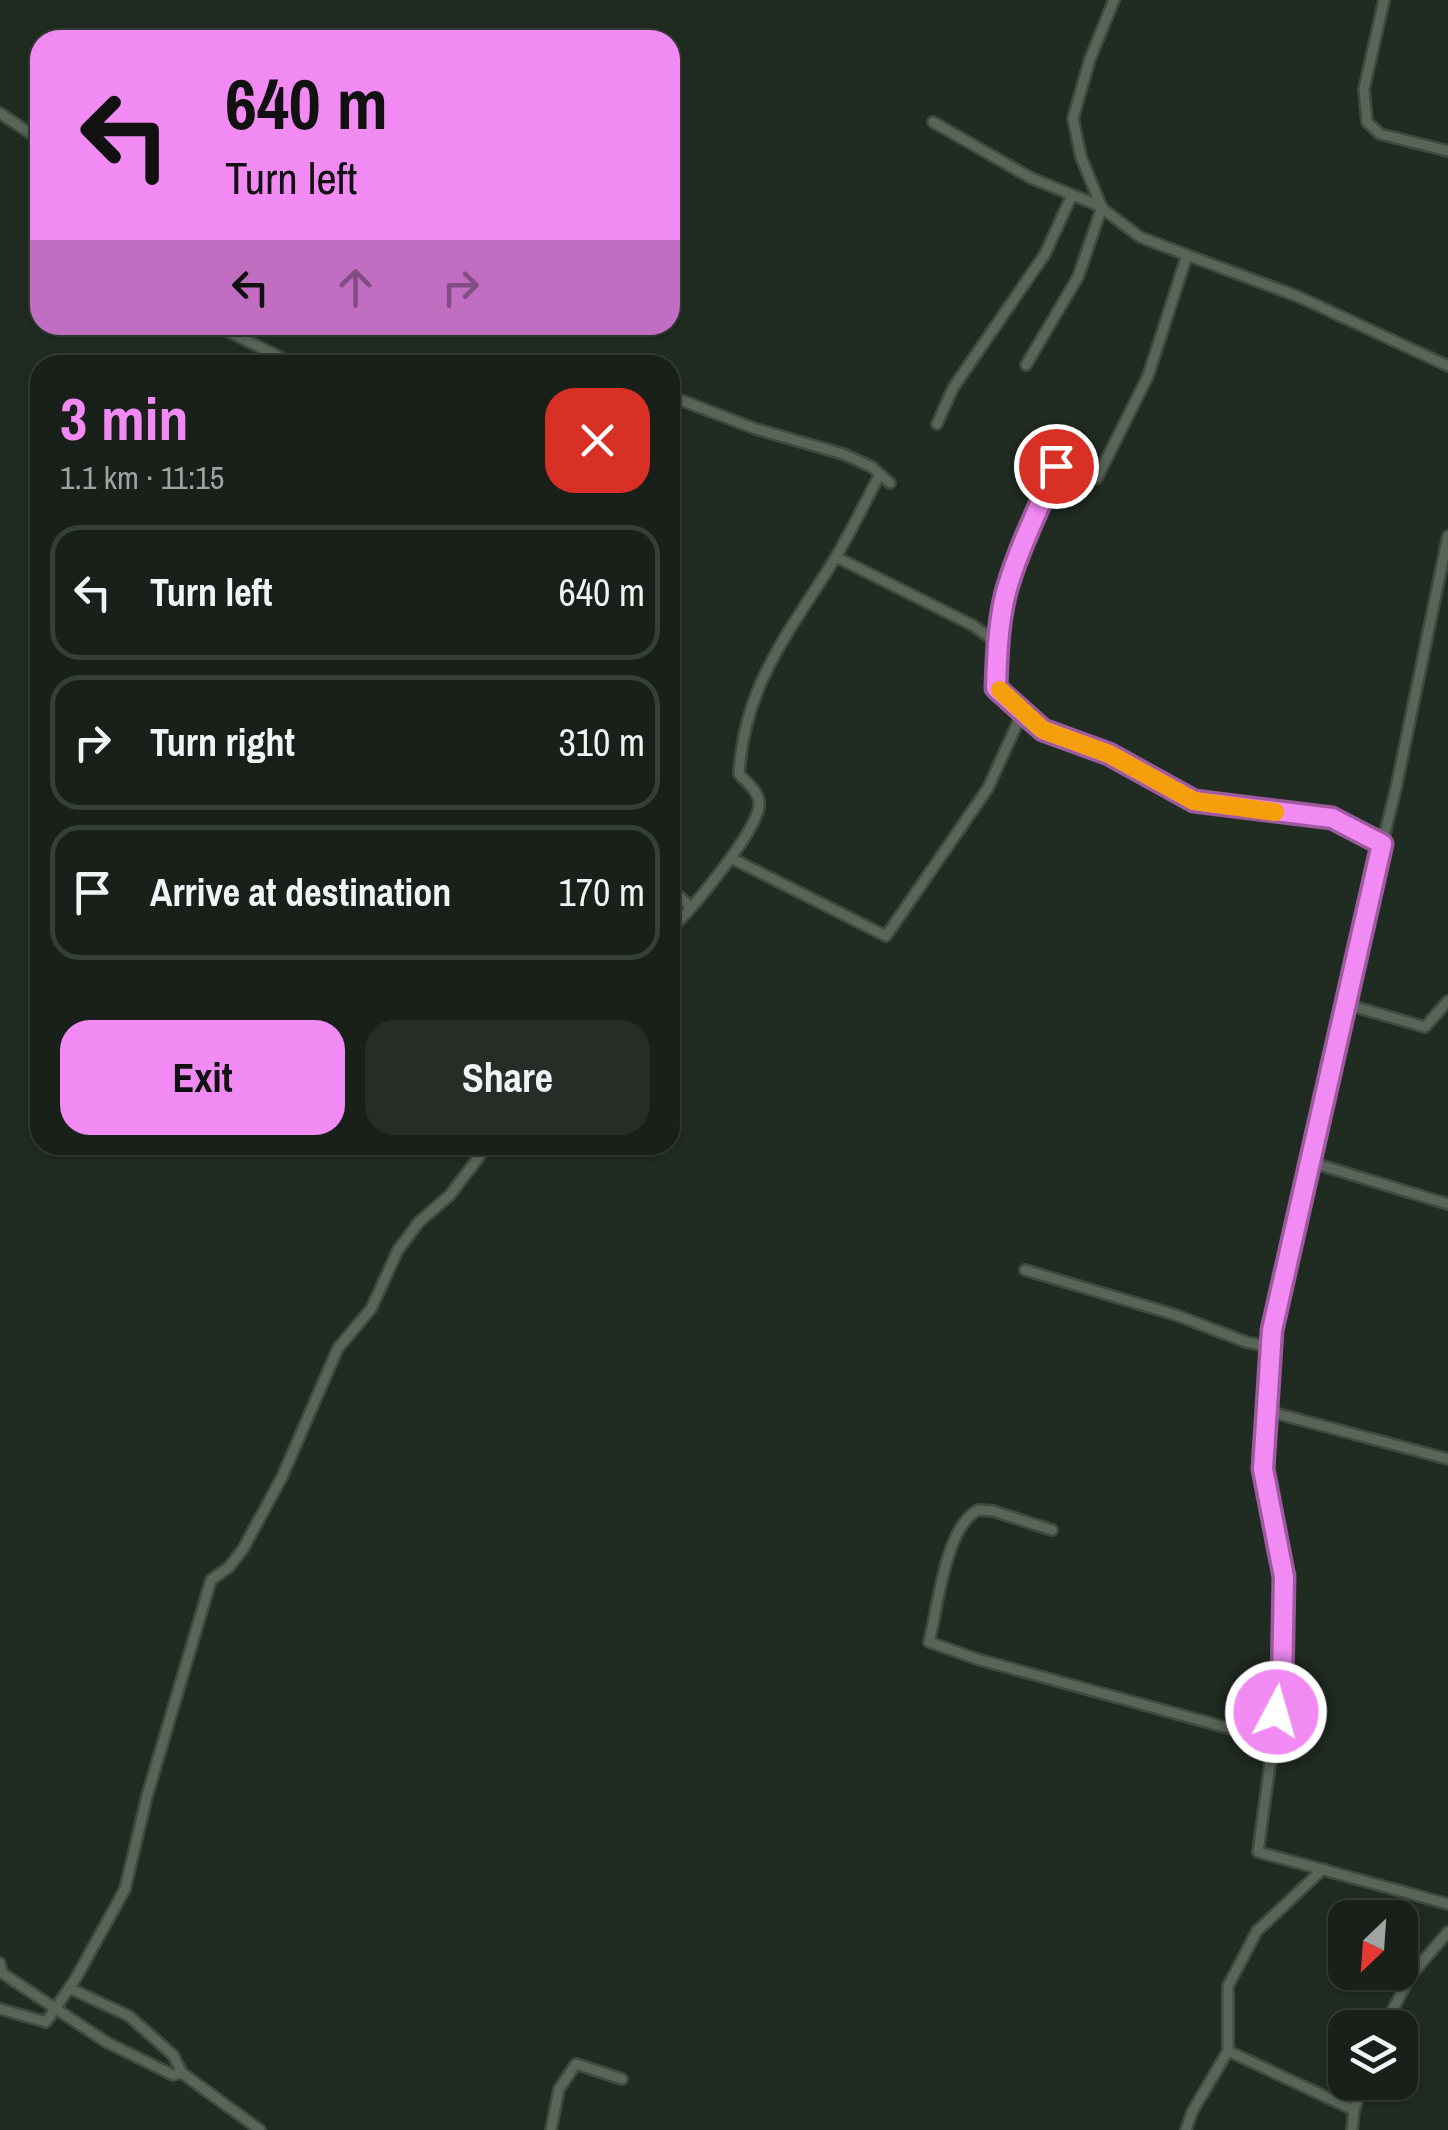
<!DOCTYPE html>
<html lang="en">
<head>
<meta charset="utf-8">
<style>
  body { margin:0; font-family:"Archivo Narrow",sans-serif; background:#252d26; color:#f1f3f6; height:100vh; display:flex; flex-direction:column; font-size:38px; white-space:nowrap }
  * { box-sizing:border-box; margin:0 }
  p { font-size:32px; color:#9fa3a2 }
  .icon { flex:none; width:55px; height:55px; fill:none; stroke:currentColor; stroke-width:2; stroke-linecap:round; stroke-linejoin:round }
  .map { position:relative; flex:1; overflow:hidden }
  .sheet { position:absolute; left:30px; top:355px; width:650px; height:800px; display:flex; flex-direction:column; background:#182019; border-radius:30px; box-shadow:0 2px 8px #0004,0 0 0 2px #363e38 }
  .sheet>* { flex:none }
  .top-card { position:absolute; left:30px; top:30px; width:650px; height:305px; border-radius:30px; box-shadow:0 2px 8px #0004,0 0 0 2px #363e38; background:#f28af3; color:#111; overflow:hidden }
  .needle { width:65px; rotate:205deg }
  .buttons { position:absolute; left:1328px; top:1900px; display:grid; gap:20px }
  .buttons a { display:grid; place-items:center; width:90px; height:90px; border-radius:20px; background:#182019; box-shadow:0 2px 8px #0004,0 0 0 2px #363e38; font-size:50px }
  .pin { position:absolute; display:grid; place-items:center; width:85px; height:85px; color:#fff; margin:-42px; border:5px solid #fff; border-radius:50%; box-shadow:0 2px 10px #0007 }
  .me { position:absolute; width:110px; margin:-55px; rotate:6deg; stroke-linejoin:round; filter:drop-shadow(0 0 8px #0008) }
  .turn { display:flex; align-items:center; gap:35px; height:210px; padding:0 30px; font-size:45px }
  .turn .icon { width:130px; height:130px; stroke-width:2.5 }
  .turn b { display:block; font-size:70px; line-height:85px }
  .lanes { display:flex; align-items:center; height:95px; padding:0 30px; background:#0003; justify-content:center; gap:50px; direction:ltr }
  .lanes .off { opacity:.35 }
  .round { display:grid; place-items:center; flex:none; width:105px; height:105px; border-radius:30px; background:#252d26 }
  .overview { display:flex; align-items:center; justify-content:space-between; height:170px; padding:0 30px }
  h1 { font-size:60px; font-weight:800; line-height:75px; color:#f28af3 }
  .cta { display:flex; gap:20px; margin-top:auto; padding:20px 30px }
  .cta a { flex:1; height:115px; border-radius:30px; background:#f28af3; color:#111; font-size:40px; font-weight:800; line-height:115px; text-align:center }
  .cta a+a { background:#252d26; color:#f1f3f6 }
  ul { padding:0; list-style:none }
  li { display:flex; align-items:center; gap:30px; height:135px; margin:0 20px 15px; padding:0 10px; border:5px solid #363e38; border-radius:30px }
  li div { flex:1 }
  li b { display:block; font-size:38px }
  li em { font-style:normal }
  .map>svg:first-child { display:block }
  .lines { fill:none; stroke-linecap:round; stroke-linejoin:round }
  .street-casing { stroke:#3f4940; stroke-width:14 }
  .street { stroke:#596559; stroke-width:9 }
  .route-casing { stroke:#9d5a9e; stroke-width:25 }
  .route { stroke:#f28af3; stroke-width:18 }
  .slow { stroke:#f59e0b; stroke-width:18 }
</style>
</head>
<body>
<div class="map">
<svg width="1448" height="2130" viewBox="0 0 1448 2130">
  <rect width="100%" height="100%" fill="#202b21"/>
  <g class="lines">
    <defs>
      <g id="street">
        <path d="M1114 0 1090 59 1073 118 1081 157 1102 208 1140 237 1187 255"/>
        <path d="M1384 0 1364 89 1367 122 1380 134 1448 151"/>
        <path d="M0 113 40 140"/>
        <path d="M933 122 1031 178 1102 207 1078 277 1026 365"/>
        <path d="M215 325 296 365"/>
        <path d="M670 396 756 429 843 454 872 467 890 483"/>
        <path d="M937 424 953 388 1045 254 1072 195"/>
        <path d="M1448 536 1396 788 1349 980 1310 1162 1448 1204"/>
        <path d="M836 557 974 626 997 643"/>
        <path d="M1383 844 1331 818 1195 801 1109 754 1043 730 996 688 997 643 1005 596 1056 465 1097 478 1148 376 1187 255 1297 296 1448 366"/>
        <path d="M731 858 886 936 988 788 1023 711"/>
        <path d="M670 887 691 908"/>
        <path d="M670 930C691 910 754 835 759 807 761 793 748 784 739 774 744 687 787 635 831 565 849 536 863 506 879 476"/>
        <path d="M1345 1004 1425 1027 1448 1001"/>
        <path d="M1310 1162 1272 1330 1263 1469 1283 1577 1281 1683 1258 1852 1448 1904"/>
        <path d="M1025 1270 1176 1315 1246 1342 1271 1347"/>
        <path d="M1267 1411 1448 1459"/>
        <path d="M1052 1530 993 1511 978 1510C945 1527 938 1607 929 1642L977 1659 1272 1740"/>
        <path d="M0 1963 2 1973 106 2042 173 2075 182 2073"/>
        <path d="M69 1988 129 2016 173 2055 182 2073 260 2130"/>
        <path d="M0 2009 46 2022 76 1978 125 1889 147 1796 211 1580 229 1567 243 1549 282 1477 338 1348 371 1309 398 1250 419 1222 450 1195 488 1145"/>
        <path d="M1383 2028 1411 1975 1448 1932"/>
        <path d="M1228 2051 1354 2110"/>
        <path d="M551 2130 559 2089 576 2064 622 2079"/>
        <path d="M1186 2130 1192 2112 1228 2051V1986L1257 1931 1323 1869"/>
        <path d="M1352 2130 1354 2110 1364 2082"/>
      </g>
    </defs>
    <use href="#street" class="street-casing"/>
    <use href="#street" class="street"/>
  </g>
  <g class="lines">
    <defs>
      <path id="route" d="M1056 466C1040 507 1016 553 1005 596 998 626 997 657 996 688L1043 730 1109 754 1194 801 1332 818 1382 844 1272 1330 1263 1469 1284 1577 1282 1684 1276 1712"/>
    </defs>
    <use href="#route" class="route-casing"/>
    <use href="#route" class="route"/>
    <path class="slow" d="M1000 690 1043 730 1109 754 1194 801 1275 812"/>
  </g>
</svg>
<div class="buttons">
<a><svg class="needle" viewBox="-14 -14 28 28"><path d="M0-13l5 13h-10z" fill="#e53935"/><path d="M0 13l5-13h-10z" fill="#9fa3a2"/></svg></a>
<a><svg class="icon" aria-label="layers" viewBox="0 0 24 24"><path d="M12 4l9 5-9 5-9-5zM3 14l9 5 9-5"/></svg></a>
</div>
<div class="pin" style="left:1056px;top:466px;background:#d93025"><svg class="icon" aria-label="arrive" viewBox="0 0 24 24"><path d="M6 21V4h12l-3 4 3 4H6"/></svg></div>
<svg class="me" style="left:1276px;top:1712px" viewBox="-20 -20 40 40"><circle r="17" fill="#f28af3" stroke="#fff" stroke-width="3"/><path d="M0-11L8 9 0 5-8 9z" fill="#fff"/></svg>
<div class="top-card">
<div class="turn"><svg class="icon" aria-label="left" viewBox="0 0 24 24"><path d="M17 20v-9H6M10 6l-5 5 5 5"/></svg><div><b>640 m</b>Turn left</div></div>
<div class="lanes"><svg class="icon" aria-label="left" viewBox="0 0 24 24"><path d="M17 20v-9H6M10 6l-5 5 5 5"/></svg><svg class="icon off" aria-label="ahead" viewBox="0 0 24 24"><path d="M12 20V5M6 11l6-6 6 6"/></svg><svg class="icon off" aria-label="right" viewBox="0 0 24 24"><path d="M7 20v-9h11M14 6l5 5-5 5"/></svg></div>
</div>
<section class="sheet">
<div class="overview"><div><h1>3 min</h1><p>1.1 km · 11:15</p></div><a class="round" style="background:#d93025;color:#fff"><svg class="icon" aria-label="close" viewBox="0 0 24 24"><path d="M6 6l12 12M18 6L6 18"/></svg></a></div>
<ul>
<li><svg class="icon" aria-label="left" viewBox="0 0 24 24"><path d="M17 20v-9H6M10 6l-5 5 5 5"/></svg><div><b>Turn left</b></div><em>640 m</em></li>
<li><svg class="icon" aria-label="right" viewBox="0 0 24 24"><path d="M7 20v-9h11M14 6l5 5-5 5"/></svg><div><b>Turn right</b></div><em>310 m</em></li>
<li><svg class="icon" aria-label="arrive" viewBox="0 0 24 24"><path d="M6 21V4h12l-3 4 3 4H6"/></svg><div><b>Arrive at destination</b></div><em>170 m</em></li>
</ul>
<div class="cta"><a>Exit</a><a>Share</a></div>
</section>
</div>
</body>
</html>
